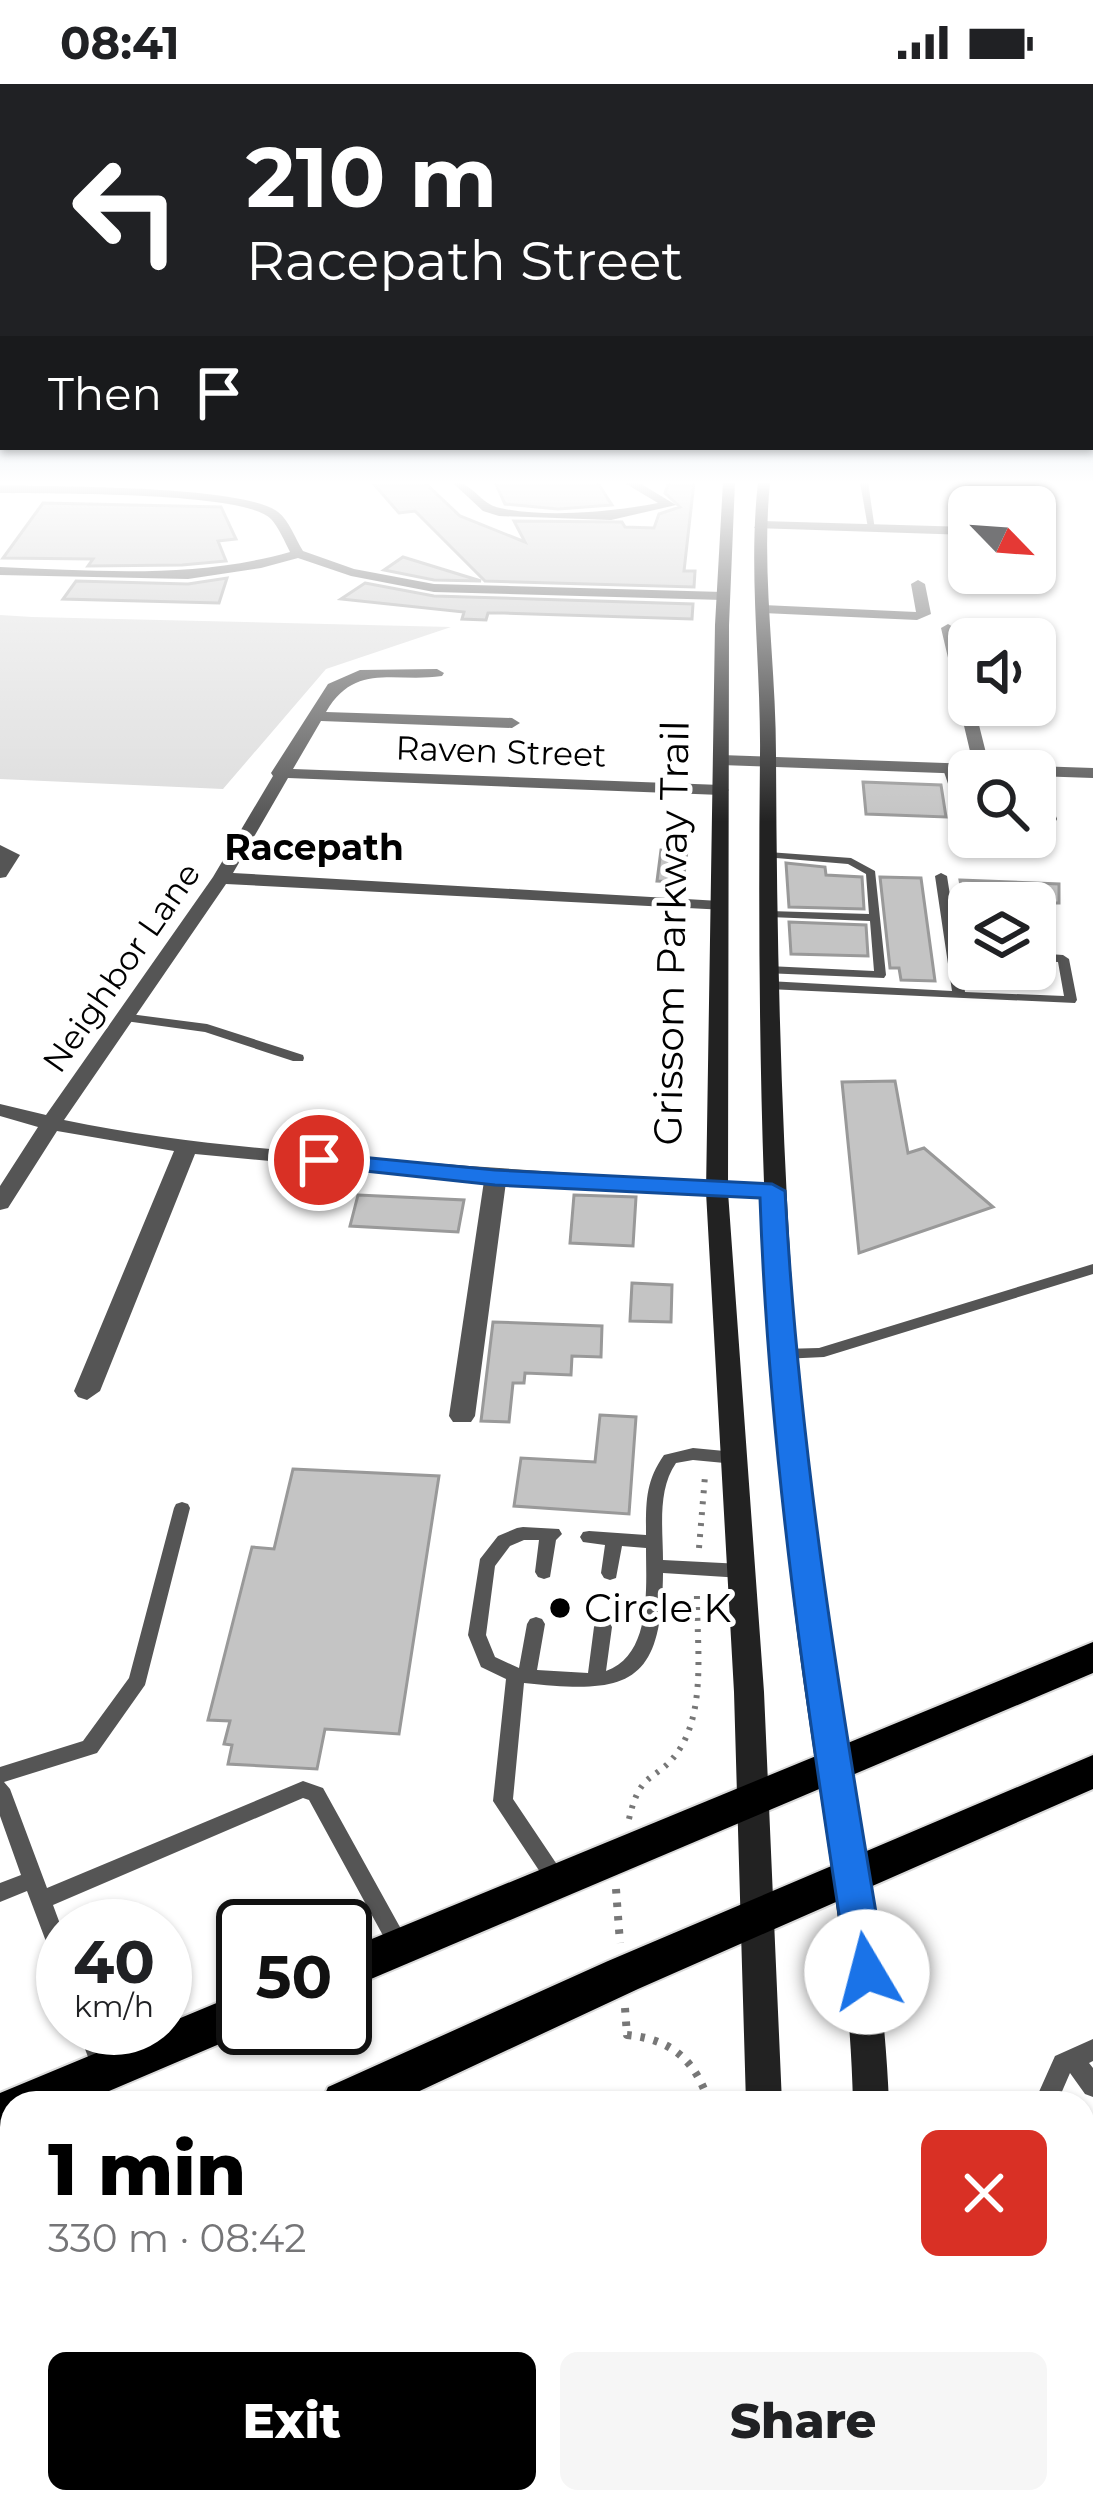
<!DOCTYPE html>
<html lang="en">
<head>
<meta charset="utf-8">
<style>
  body { margin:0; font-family:Montserrat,sans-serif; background:#f6f6f6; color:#202124; height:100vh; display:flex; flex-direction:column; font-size:45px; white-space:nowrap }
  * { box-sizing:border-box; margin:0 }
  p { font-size:39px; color:#757577 }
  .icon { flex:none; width:66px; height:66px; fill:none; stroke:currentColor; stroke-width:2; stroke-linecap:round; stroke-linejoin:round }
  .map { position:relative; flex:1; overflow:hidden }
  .details { position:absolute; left:0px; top:2007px; width:1095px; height:423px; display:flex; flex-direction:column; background:#fff; border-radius:36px 36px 0 0; box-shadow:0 3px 9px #0004 }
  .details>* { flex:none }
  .banner { position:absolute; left:0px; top:0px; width:1095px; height:366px; box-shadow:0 3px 9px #0004; background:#202124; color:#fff; overflow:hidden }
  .needle { width:78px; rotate:115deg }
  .controls { position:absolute; left:948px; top:402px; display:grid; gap:24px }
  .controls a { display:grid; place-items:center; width:108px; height:108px; border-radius:18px; background:#fff; box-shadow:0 3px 9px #0004; font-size:60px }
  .speed { position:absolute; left:36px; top:1815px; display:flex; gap:24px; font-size:60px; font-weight:700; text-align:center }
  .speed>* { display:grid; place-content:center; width:156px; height:156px; border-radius:50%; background:#fff; box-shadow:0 3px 9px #0004; line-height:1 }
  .speed small { font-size:30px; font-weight:400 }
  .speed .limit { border:6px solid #111; border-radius:18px; background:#fff; color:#111 }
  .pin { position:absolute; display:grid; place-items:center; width:102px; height:102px; color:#fff; margin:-51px; border:6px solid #fff; border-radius:50%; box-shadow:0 3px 12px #0007 }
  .me { position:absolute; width:132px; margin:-66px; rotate:352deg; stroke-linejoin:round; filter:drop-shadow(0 0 9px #0008) }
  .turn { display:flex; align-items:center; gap:42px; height:252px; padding:0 48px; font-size:54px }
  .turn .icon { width:156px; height:156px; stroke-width:2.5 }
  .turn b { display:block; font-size:84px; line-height:102px }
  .then { display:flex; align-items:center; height:114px; padding:0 48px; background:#0003; gap:24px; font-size:45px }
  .round { display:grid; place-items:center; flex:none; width:126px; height:126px; border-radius:18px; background:#f6f6f6 }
  .summary { display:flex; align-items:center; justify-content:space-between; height:204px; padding:0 48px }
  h1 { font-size:72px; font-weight:800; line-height:90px; color:#000 }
  .cta { display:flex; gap:24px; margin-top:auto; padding:24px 48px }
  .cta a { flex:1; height:138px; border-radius:18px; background:#000; color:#fff; font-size:48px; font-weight:800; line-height:138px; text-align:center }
  .cta a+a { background:#f6f6f6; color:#202124 }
  .status { display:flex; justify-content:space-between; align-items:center; height:84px; padding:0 60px; background:#fff; direction:ltr }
  .status svg { height:33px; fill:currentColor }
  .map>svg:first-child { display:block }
  .green { fill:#dcdcdc }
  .building { fill:#c4c4c4; stroke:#999; stroke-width:3 }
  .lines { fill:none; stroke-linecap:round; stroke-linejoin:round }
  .primary-casing { stroke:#dbdbdb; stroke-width:4 }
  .path-far1 { stroke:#777; stroke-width:6; stroke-dasharray:3 8; stroke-linecap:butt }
  .path { stroke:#777; stroke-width:8; stroke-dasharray:4.5 9; stroke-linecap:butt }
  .service { fill:#555; fill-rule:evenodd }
  .minor { fill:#555; fill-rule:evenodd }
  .secondary { fill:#222; fill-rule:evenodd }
  .primary { fill:#000; fill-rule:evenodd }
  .route { fill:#1a73e8; stroke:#114b97; stroke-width:3 }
  .poi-dot { fill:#000; stroke:#fff; stroke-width:4.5 }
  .labels { text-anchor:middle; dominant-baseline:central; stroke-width:10; stroke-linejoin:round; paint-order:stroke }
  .far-street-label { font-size:33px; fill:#000; stroke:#fff }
  .far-neighbourhood-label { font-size:36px; font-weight:bold; fill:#000; stroke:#fff }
  .street-label { font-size:39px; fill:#000; stroke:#fff }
  .poi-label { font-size:39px; fill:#000; stroke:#fff; text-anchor:start }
</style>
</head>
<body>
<div class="status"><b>08:41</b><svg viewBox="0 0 49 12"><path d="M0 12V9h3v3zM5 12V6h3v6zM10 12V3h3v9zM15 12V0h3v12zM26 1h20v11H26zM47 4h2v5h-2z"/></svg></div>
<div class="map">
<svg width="1093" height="2429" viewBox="0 0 1093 2429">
  <rect width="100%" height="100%" fill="#fff"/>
  <path class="green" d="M0 531 32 533 451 543 326 585 223 705 0 695Z"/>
  <g class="building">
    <path d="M372 398H424L460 432 525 458 514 437 622 438 625 443 654 444 659 430 680 423 665 409 669 398H694L684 487H695L694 503 485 497 415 427 399 429Z"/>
    <path d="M495 398H597L612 421 558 425 505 420Z"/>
    <path d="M43 419 221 423 236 455 218 457 226 477 182 481 88 482 93 475 3 474Z"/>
    <path d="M403 473 481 497 434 496 384 486Z"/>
    <path d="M227 494 219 519 63 515 76 497 188 500Z"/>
    <path d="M365 499 434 512 693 520 692 535 504 529H488L486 536 462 535 464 528 341 515Z"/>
    <path d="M863 698 941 701 946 733 866 730Z"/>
    <path d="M661 766 687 767 683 798 657 797Z"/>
    <path d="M786 779 825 783 826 791 862 793 864 825 789 823Z"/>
    <path d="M880 793 921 794 935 897 901 896 899 884H890Z"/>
    <path d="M960 796 1059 800V819H964Z"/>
    <path d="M789 838 866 841 868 872 791 870Z"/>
    <path d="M895 997 908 1069 924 1064 993 1123 859 1169 842 998Z"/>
    <path d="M358 1111 464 1116 458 1148 350 1142Z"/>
    <path d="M574 1111 636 1113 633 1162 570 1159Z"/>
    <path d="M632 1199 672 1201 671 1238 630 1237Z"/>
    <path d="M493 1238 602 1242 601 1273 572 1272 571 1291 525 1289 524 1299H513L509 1338 481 1337Z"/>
    <path d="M600 1331 636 1333 629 1430 514 1422 521 1374 595 1378Z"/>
    <path d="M293 1385 439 1392 399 1650 325 1645 317 1685 228 1680 232 1661 224 1660 230 1637 208 1636 252 1463 274 1465Z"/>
  </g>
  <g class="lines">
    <defs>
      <g id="primary">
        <path d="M1093 1558V1589L345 1906V1866Z"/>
        <path d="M1093 1671V1705L638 1905 394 2019H321L328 2003 608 1877Z"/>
        <path d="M243 1908V1944H257L81 2019H12V2048L0 2053V2009Z"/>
        <path d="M12 2144V2192L0 2197V2149Z"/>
      </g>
    </defs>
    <use href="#primary" class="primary-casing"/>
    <g class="path-far1">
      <path d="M699 1464 705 1392"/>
      <path d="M629 1735C641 1682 658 1700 681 1663 707 1619 696 1554 697 1506"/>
    </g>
    <g class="path">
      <path d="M616 1805 620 1859"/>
      <path d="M625 1924 627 1951C672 1955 696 1977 709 2019"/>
      <path d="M697 2429 698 2418"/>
    </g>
    <g class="service">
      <path d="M860 398H868L875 446 868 444Z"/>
      <path d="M944 683 953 685 969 730V736L959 732 943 685Z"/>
      <path d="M1031 686 1040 688 1057 735 1056 737 1035 738V732H1046L1035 702V687Z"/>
      <path d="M768 768 851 774 875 787 886 891 884 894 764 889V883L768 882 874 887 870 837 769 833 763 830 769 827 869 830 866 790 848 780 764 773V769Z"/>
      <path d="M941 789 947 792 965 908 1064 912 1058 878 1035 877V869L1063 871 1069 875 1077 916 1075 919 768 905 762 901 768 897 952 907 935 792Z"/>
      <path d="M122 929 207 940 303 971 304 974 303 977H293L205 948 118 936 116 933Z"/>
      <path d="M1093 1180V1190L824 1273 782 1275 774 1270 782 1265 819 1264Z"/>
      <path d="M693 1364 735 1368 741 1370 743 1374 741 1378 735 1380 693 1376 676 1379C657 1406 663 1446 663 1476L742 1480 748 1482 751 1487 748 1492 742 1494 663 1489C662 1603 627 1610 524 1599L513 1715 564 1791 567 1797 564 1803 557 1806 550 1803 493 1717 506 1595 481 1583 468 1551 480 1475 498 1452 517 1444 523 1443 559 1445 562 1450 556 1456 550 1493 544 1495 538 1493 535 1488 539 1456H524L510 1462 495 1482 486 1551 495 1573 519 1584 527 1540 530 1535 536 1533 542 1535 545 1540 537 1586 588 1589 594 1543 597 1538 603 1536 609 1538 612 1543 606 1587C652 1571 646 1504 646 1464L622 1462 616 1494 610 1496 604 1494 601 1489 605 1461 583 1458 580 1453 583 1448 589 1447 646 1451C646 1419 645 1398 664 1371Z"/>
      <path d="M182 1418 188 1420 190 1424 145 1601 97 1669 4 1698 10 1705 47 1804 303 1697 323 1704 406 1854 410 1861 406 1868 399 1871 392 1868 309 1716 303 1714 53 1821 63 1848V1887L56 1884 27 1807 0 1818V1799L21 1791 0 1732V1683L83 1657 129 1594 174 1424 176 1420Z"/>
      <path d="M77 1944H99L115 1986 112 1994 104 1997 96 1994Z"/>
      <path d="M1093 1955V1977L1089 1979 1093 1984V2013L1085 2010 1070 1989 1057 2019H1034L1055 1972Z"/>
      <path d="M1030 2418H1056L1057 2429H1031Z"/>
    </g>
    <g class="minor">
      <path d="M452 398C474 398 479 420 500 424 545 434 613 428 658 419L623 398H638L676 421 611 436 499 432 483 427Z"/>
      <path d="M0 401C52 403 244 401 278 428 289 436 296 456 303 467L354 485 434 500 723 508 730 512 723 516 434 508 351 492 298 474 261 484 188 495 0 491V483C98 487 195 495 290 468 285 458 279 444 271 435 244 407 47 410 0 409Z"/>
      <path d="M758 437 969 443V451L754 444Z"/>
      <path d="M918 496 925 500 931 530 917 536 763 529 756 525 763 521 916 528 911 500Z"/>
      <path d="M948 540 955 544 969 601V621H974L989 681 1019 682 1027 687 1035 682 1093 684V694L1035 692V687L969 690 721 681 713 676 721 671 973 680 941 544Z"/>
      <path d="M437 585 444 589 442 592C394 599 355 578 326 628L512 634 520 639 512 644 321 637 293 685 721 701 729 706 721 711 288 694 233 789 720 817 726 818V826L226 800 64 1036C153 1055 245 1063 335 1071 481 1084 626 1093 772 1100L783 1107 772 1114 506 1098 475 1332 471 1338H453L449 1332 484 1097 195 1070 100 1307 87 1316 78 1313 74 1307 174 1067 57 1047 8 1124 0 1126V1102L38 1043 0 1032V1020L46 1031 213 793 273 692 271 689 328 600 360 586Z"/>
      <path d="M0 761 20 771 6 793 0 794Z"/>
      <path d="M144 2418H205L200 2429H140Z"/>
    </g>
    <g class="secondary">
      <path d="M723 398H735L729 541 728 1108 764 1608 782 2019H746L734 1608 706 1108 715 541Z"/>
      <path d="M758 398H770C761 490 776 579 776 671 777 950 786 1228 820 1506 841 1678 882 1845 889 2019H853C849 1845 810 1677 792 1505 762 1227 757 950 760 671 761 579 748 489 758 398Z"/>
      <path d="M734 2418H776L775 2429H733Z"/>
      <rect x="850" y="2418" width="42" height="11"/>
    </g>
    <use href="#primary" class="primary"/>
  </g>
  <linearGradient id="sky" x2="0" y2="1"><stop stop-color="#8cadcc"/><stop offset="0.54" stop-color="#fff"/><stop offset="1" stop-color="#fff" stop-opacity="0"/></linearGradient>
  <rect width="1093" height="738" fill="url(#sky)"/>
  <path class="route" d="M319 1069 495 1086 772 1100 785 1107C799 1371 842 1628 886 1888L881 1901 867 1906 853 1901 848 1888C808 1631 769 1375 760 1114L495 1101 310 1081 307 1076Z"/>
  <circle class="poi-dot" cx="560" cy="1524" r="12"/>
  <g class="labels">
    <g class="far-street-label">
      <text transform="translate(501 667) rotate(2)">Raven Street</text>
      <text transform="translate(121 883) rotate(-55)">Neighbor Lane</text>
    </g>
    <g class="far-neighbourhood-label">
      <text x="314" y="763">Racepath</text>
    </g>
    <g class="street-label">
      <text transform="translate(671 849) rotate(-89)">Grissom Parkway Trail</text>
    </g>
    <g class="poi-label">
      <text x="584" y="1524">Circle K</text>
    </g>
  </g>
</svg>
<div class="controls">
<a><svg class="needle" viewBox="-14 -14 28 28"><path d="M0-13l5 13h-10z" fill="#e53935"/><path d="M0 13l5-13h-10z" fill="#757577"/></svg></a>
<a><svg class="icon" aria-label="sound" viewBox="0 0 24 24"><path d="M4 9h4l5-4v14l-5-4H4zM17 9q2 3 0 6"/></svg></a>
<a><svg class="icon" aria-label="search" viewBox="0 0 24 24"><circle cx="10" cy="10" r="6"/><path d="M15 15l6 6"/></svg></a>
<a><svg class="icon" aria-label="layers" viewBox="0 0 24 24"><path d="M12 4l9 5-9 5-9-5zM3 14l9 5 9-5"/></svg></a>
</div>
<div class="speed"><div>40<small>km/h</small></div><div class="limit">50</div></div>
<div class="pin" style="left:319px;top:1076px;background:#d93025"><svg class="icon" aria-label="arrive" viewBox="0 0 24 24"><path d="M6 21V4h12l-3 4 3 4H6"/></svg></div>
<svg class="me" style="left:867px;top:1888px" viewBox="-20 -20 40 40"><circle r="19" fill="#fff"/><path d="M0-13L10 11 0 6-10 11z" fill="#1a73e8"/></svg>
<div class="banner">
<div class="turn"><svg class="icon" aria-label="left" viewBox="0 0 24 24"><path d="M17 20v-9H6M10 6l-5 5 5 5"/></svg><div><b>210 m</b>Racepath Street</div></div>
<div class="then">Then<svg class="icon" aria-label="arrive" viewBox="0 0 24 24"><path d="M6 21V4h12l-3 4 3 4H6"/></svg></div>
</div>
<section class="details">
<div class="summary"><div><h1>1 min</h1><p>330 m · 08:42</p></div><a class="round" style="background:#d93025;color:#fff"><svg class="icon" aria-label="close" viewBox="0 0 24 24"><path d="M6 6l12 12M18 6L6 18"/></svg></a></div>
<div class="cta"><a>Exit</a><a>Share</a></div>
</section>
</div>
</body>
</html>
